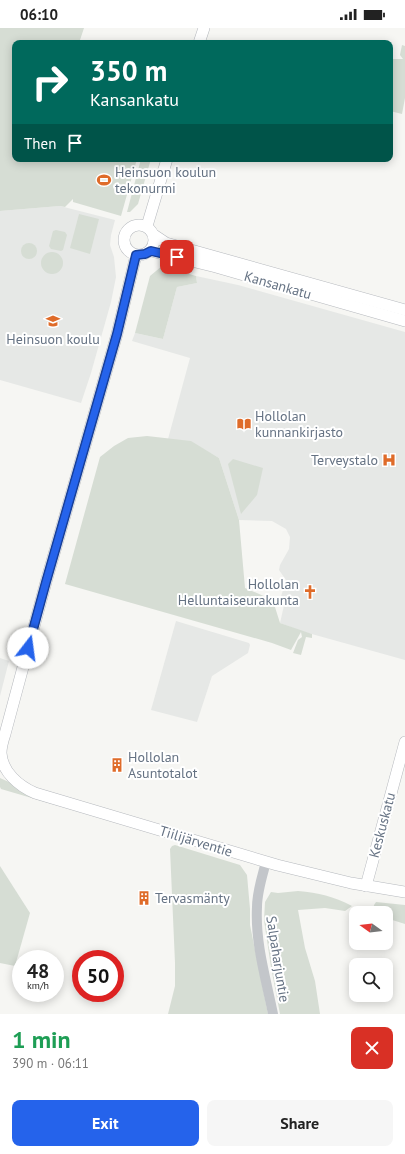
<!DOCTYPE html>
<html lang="en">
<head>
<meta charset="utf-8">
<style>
  body { margin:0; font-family:"PT Sans",sans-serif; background:#f6f6f6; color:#222; height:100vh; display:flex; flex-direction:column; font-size:15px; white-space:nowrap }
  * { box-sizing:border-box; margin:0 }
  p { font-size:13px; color:#767676 }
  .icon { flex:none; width:22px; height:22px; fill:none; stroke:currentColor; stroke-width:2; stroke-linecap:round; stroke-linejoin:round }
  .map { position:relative; height:986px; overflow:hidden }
  .panel { display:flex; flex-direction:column; background:#fff; flex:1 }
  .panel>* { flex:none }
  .banner { position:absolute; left:12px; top:12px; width:381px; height:122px; border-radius:8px; box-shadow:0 2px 10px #0003; background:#00695c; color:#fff; overflow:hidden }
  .needle { width:26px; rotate:285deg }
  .fabs { position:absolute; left:349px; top:878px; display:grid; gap:8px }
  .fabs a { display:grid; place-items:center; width:44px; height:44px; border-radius:8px; background:#fff; box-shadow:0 2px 10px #0003; font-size:20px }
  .speed { position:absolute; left:12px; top:922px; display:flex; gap:8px; font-size:20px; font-weight:700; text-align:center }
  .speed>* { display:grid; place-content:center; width:52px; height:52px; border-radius:50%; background:#fff; box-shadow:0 2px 10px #0003; line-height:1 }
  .speed small { font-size:10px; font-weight:400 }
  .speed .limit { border:6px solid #d22; background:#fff; color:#111 }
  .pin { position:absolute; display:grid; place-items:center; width:34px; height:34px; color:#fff; margin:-17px; border-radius:8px; box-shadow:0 2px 6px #0006 }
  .me { position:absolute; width:44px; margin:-22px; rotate:15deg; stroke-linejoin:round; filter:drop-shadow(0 0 3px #0008) }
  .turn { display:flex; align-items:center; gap:14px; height:84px; padding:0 12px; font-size:18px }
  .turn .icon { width:52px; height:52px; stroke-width:2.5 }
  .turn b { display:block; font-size:28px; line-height:34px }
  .then { display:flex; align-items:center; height:38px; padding:0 12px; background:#0003; gap:8px; font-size:15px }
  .round { display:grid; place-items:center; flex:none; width:42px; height:42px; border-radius:8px; background:#f6f6f6 }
  .overview { display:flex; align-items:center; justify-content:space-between; height:68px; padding:0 12px }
  h1 { font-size:24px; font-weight:700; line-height:30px; color:#1e9e55 }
  .button { display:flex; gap:8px; margin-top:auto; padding:8px 12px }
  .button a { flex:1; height:46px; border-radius:8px; background:#2563eb; color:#fff; font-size:16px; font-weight:700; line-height:46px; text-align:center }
  .button a+a { background:#f6f6f6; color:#222 }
  .status { display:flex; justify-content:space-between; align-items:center; height:28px; padding:0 20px; background:#fff; direction:ltr }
  .status svg { height:11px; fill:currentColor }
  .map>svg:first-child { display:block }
  .built { fill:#e6e8e6 }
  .green { fill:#d6ddd4 }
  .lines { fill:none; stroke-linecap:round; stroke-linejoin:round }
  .secondary-casing { stroke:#b6b9be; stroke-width:12 }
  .tertiary { stroke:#c3c6ca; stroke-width:10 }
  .secondary { stroke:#fff; stroke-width:11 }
  .route-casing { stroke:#184099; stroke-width:10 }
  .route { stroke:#2563eb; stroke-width:7 }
  .labels { text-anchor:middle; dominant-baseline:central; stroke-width:4; stroke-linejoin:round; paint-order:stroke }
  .poi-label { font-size:14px; fill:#657283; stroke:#fff; text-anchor:start }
  .street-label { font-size:14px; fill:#657283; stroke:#fff }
</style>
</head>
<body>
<div class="status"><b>06:10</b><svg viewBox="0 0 49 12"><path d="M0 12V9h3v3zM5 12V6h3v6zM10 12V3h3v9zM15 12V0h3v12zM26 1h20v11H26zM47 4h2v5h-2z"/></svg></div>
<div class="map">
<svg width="405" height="986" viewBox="0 0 405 986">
  <rect width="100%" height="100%" fill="#f6f6f3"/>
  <g class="built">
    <path d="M60 178 115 192 111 207 110 217 114 229 116 249 111 274 91 345 81 375 0 352V183Z"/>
    <path d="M196 248 238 257 405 304V632L301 603 280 595 285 573 280 572 286 552 279 542 280 537 289 521 290 509 286 501 272 493 239 492 219 430 191 414 168 411 190 330 132 313 135 305 163 311 177 259 197 255Z"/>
    <path d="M176 593 249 615 250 617 248 625 212 648 197 694 151 682Z"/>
    <path d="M0 630 9 633 0 668Z"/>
  </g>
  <g class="green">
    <path d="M0 0H84L79 15H15V131H137L121 188 73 174V171L65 179 60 178 0 183Z"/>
    <path d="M402 17 405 18V70L402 86 390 83V31H403L400 27Z"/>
    <path d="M141 131H151L138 176 130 184H127Z"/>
    <path d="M79 186 99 191 90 226 70 220Z"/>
    <path d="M56 202 65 204 67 207 63 222 61 223 51 221 49 218 53 203Z"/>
    <circle cx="29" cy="223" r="8"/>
    <circle cx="52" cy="235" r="11"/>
    <path d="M162 238 196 248 197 255 177 259 163 311 135 305 150 248Z"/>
    <path d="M147 408 191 413 219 430 239 492 245 560 266 569 274 576 280 595 312 606V610L306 609 301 627 293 625 298 612 302 609 301 604 291 622 272 615 65 556 100 429 114 418 128 410Z"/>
    <path d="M233 431 263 440 257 467 241 486 228 436Z"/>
    <path d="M0 750 60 777 59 778 1 761 0 759Z"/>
    <path d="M175 817 240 837 247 847 250 881V897L268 986H168L175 958V935L170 821 172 818Z"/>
    <path d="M0 838 30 885 15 938 0 935Z"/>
    <path d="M298 863C319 865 333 868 352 878L345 883 325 880 298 882 305 920 315 953 320 986H280L271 939 264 892 265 874 271 864 278 865Z"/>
    <path d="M376 874 405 877V896L386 890V885H373L374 877Z"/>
  </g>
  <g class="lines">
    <defs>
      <g id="secondary">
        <path d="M199 15 204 0"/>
        <circle cx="139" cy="212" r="15"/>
        <path d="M147 198 167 131"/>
        <path d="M154 207 166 215 405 282"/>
        <path d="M151 223 216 239 405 293"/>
        <path d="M136 227 117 306 46 554 5 706C3 712 1 719 1 725 2 744 19 758 35 765L277 837 351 855 405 864"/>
        <path d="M366 858 405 714"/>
      </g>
    </defs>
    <use href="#secondary" class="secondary-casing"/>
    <path class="tertiary" d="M266 834C262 849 257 864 257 879 255 915 266 951 273 986"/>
    <use href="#secondary" class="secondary"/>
  </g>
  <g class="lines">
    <defs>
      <path id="route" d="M28 620 46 554 117 306 136 227 145 226 151 223 177 229"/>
    </defs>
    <use href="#route" class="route-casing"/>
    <use href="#route" class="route"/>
  </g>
  <defs>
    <symbol id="stadium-bare" viewBox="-9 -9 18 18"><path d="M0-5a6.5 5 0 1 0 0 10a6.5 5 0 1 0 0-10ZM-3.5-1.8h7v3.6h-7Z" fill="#df6b29" stroke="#fff" stroke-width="2.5" paint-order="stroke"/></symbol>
    <symbol id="school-bare" viewBox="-9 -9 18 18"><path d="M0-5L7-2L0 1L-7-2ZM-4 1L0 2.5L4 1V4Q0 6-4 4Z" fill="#df6b29" stroke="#fff" stroke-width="2.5" paint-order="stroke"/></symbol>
    <symbol id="library-bare" viewBox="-9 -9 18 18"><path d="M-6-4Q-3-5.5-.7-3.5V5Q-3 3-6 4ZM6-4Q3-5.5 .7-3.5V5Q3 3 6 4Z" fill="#df6b29" stroke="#fff" stroke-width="2.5" paint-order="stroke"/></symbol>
    <symbol id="hospital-bare" viewBox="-9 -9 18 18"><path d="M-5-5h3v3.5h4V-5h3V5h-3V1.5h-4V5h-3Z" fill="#df6b29" stroke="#fff" stroke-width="2.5" paint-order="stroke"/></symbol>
    <symbol id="church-bare" viewBox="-9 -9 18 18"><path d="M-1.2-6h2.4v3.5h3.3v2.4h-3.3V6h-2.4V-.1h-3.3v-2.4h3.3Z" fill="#df6b29" stroke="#fff" stroke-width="2.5" paint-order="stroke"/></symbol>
    <symbol id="building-bare" viewBox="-9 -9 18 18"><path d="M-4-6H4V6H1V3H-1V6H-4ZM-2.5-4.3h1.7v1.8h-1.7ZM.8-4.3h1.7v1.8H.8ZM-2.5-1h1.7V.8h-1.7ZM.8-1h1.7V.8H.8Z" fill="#df6b29" stroke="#fff" stroke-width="2.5" paint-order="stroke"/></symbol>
  </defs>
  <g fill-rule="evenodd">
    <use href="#stadium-bare" x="94" y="142" width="20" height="20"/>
    <use href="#school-bare" x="43" y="283" width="20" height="20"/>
    <use href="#library-bare" x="234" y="386" width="20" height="20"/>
    <use href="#hospital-bare" x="379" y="422" width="20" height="20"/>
    <use href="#church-bare" x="300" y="554" width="20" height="20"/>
    <use href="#building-bare" x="107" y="727" width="20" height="20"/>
    <use href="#building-bare" x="134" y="860" width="20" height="20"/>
  </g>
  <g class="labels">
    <g class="poi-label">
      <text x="115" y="144">Heinsuon koulun<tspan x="115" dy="16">tekonurmi</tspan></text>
      <text x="53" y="311" text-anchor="middle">Heinsuon koulu</text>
      <text x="255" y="388">Hollolan<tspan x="255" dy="16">kunnankirjasto</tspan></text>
      <text x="378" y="432" text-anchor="end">Terveystalo</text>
      <text x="299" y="556" text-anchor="end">Hollolan<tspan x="299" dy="16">Helluntaiseurakunta</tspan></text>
      <text x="128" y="729">Hollolan<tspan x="128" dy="16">Asuntotalot</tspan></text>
      <text x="155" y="870">Tervasmänty</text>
    </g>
    <g class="street-label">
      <text transform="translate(278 257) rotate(16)">Kansankatu</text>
      <text transform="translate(382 797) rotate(-75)">Keskuskatu</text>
      <text transform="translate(196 813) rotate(17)">Tiilijärventie</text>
      <text transform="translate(278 931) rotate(81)">Salpaharjuntie</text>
    </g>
  </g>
</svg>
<div class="fabs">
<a><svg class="needle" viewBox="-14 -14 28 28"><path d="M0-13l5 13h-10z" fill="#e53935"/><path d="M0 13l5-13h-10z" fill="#767676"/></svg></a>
<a><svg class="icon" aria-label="search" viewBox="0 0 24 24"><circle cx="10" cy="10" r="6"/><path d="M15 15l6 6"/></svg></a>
</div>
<div class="speed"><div>48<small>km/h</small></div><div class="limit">50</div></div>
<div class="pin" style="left:177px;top:229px;background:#d93025"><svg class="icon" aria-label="arrive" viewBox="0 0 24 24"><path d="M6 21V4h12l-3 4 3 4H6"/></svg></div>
<svg class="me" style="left:28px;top:620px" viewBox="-20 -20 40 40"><circle r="19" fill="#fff"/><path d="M0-13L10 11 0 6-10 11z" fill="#2563eb"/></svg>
<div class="banner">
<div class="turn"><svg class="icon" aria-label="right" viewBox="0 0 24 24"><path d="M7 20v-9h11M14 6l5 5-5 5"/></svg><div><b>350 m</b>Kansankatu</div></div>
<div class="then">Then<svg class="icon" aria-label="arrive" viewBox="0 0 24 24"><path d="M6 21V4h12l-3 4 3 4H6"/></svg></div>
</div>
</div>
<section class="panel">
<div class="overview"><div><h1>1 min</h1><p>390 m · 06:11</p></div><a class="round" style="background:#d93025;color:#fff"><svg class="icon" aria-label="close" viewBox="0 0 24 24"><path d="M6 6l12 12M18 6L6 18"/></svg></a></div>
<div class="button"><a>Exit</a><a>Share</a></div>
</section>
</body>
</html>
